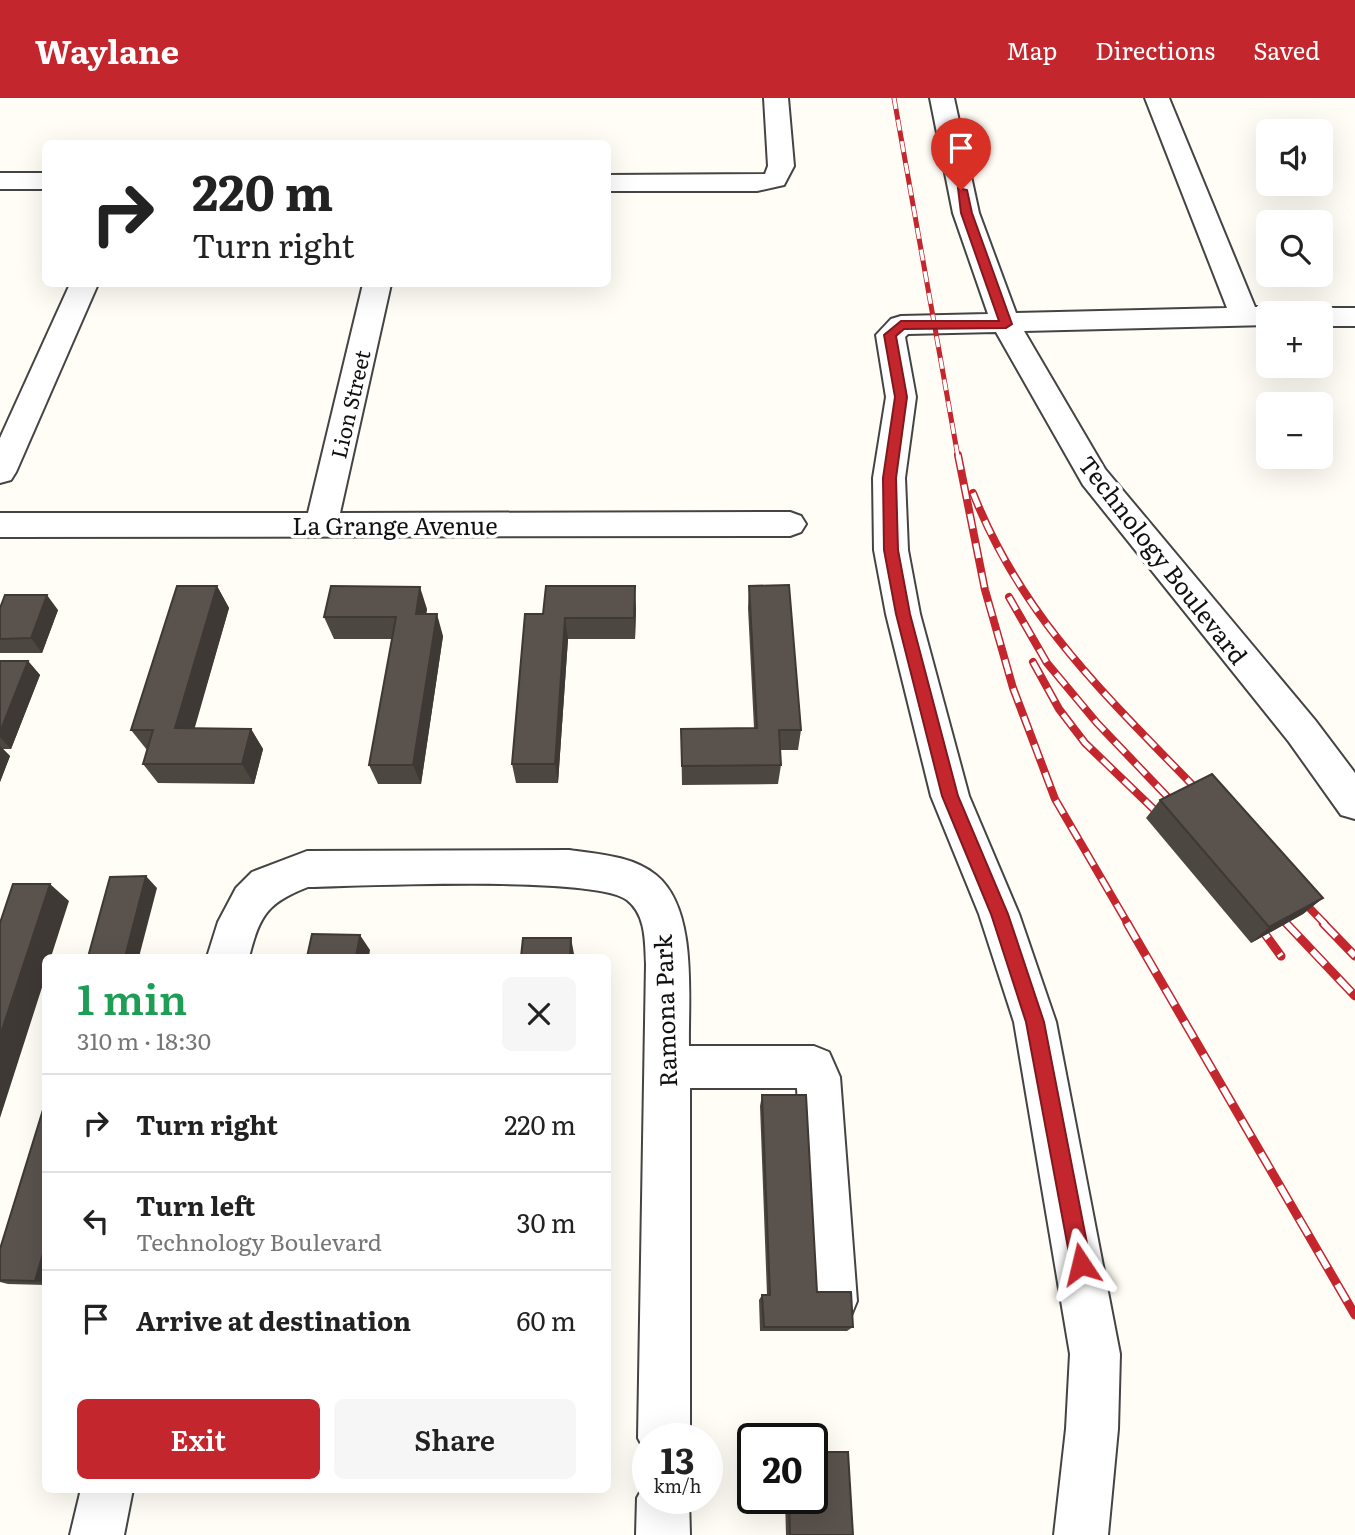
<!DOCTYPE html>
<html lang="en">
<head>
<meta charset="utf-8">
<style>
  body { margin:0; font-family:Literata,serif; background:#f6f6f6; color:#222; height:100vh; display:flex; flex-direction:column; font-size:26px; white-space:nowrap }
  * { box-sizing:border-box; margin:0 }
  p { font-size:23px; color:#767676 }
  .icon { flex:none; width:38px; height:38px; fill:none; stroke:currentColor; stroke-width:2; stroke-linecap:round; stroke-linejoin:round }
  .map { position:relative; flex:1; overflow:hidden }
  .sheet { position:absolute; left:42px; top:856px; width:569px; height:539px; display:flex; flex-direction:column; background:#fff; border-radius:10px; box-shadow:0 7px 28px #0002 }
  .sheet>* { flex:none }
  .guide { position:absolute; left:42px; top:42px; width:569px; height:147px; border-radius:10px; box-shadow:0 7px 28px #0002; background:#fff; color:#222; overflow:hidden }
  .fabs { position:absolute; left:1256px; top:21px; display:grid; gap:14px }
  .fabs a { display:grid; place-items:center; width:77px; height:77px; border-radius:10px; background:#fff; box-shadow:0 7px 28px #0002; font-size:35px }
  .speed { position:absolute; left:632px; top:1325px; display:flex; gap:14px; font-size:35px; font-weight:700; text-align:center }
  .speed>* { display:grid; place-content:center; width:91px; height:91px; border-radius:50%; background:#fff; box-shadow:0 7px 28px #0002; line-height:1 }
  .speed small { font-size:18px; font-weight:400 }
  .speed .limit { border:4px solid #111; border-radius:10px; background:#fff; color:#111 }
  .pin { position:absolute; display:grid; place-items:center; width:60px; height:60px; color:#fff; margin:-72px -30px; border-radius:50% 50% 50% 0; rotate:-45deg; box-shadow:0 0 7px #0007 }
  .pin .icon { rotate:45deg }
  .me { position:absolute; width:77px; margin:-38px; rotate:350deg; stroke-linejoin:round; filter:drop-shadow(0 0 5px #0008) }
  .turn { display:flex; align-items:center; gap:24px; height:147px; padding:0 35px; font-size:32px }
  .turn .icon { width:91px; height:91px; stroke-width:2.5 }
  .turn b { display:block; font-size:49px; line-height:60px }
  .round { display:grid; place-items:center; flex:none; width:74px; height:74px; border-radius:10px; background:#f6f6f6 }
  .headline { display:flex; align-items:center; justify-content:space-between; height:119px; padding:0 35px }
  h1 { font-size:42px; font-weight:600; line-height:52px; color:#1e9e55 }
  .button { display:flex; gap:14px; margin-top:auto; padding:14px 35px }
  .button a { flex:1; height:80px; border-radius:10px; background:#c4262e; color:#fff; font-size:28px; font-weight:600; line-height:80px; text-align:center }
  .button a+a { background:#f6f6f6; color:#222 }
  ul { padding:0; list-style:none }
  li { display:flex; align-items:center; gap:21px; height:98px; padding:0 35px; border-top:2px solid #e0e0e0 }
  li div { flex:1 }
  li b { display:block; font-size:26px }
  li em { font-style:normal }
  header { display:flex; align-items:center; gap:42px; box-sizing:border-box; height:98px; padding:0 35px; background:#c4262e; color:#fff }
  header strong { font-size:33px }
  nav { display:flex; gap:38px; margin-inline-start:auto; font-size:24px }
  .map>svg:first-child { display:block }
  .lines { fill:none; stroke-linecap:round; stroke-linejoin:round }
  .minor-casing { stroke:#444; stroke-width:4 }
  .minor { fill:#fff; fill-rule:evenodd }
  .rail-far2-casing { stroke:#c4262e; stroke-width:5 }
  .rail-far1-casing { stroke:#c4262e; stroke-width:8 }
  .rail-casing { stroke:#c4262e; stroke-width:9 }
  .rail-far2 { stroke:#fff; stroke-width:3.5; stroke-dasharray:11; stroke-linecap:butt }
  .rail-far1 { stroke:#fff; stroke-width:5; stroke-dasharray:15; stroke-linecap:butt }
  .rail { stroke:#fff; stroke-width:6; stroke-dasharray:19; stroke-linecap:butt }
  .wall { fill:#4d4742 }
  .shaded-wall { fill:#3f3936 }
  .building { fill:#5a524d; stroke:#3f3936; stroke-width:2 }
  .route { fill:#c4262e; stroke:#7f191e; stroke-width:2 }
  .labels { text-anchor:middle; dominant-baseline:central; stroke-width:7; stroke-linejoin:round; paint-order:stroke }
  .far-street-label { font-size:21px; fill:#111; stroke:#fff }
  .street-label { font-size:24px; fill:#111; stroke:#fff }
</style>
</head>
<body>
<header>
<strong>Waylane</strong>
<nav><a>Map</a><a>Directions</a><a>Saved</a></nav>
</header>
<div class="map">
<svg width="1355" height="1437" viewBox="0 0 1355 1437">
  <rect width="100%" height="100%" fill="#fffdf5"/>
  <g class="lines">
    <defs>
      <g id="minor">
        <path d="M764 0H788L794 68 784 87 757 93H607V77L765 76 768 68Z"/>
        <path d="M930 0H954L979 115 1016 215 1227 210 1145 0H1169L1255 209H1269L1281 215H1269V227L1024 233 1105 371 1315 622 1355 675V721L1341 717 1289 644 1083 387 996 234 908 236 905 239 916 299 905 380 908 452 920 516 969 698 1019 816 1056 924 1120 1256 1118 1331 1108 1437H1054L1066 1331 1070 1256 1014 924 979 816 931 698 886 516 874 452 873 380 886 299 876 237 891 221 901 218 988 216 953 115Z"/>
        <rect x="0" y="75" width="46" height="16"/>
        <path d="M70 186H98L16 374 11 382 0 385V340Z"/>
        <path d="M363 186H391L340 415 790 414 801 418 806 426 801 434 790 438 0 439V415H308Z"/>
        <path d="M1321 210H1355V228H1321V215H1309Z"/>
        <path d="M569 752C598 756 633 758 656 777 698 811 688 899 689 948H814L829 954 840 979 857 1203 850 1220 833 1227 816 1220 809 1203 797 990H690V1340H648V1359L638 1340 646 866C645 843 646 817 627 802 596 777 361 788 308 789 267 805 260 817 249 859H207L218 824 236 790 252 774 307 753Z"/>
        <path d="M648 1380V1400H689L690 1437H636L637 1400Z"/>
        <path d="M81 1391H133L124 1437H70Z"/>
      </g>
    </defs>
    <use href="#minor" class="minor-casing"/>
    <use href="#minor" class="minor"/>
    <defs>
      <path id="rail-far2" d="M894 0 958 359"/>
      <g id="rail-far1">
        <path d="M958 357 985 492 1013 590 1055 701 1128 826"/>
        <path d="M973 395C1024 524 1110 601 1204 699"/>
        <path d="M1009 499 1047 565 1097 625 1181 713"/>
        <path d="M1033 564 1059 611 1085 645 1167 724"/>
        <path d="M1296 796 1325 826"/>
        <path d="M1272 810 1287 826"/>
        <path d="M1254 820 1258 826"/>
      </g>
      <g id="rail">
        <path d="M1127 825 1355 1217"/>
        <path d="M1257 825 1281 858"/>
        <path d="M1286 825 1355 898"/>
        <path d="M1323 825 1355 858"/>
      </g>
    </defs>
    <use href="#rail-far2" class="rail-far2-casing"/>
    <use href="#rail-far1" class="rail-far1-casing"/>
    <use href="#rail" class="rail-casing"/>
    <use href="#rail-far2" class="rail-far2"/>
    <use href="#rail-far1" class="rail-far1"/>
    <use href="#rail" class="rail"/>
  </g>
  <g class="wall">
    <path d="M217 488 229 510 194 630 251 631 263 651 254 686 158 685 143 666 147 652 131 632Z"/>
    <path d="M749 488 801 632 798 652H781V667L778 686 682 687 681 631 754 630 748 510Z"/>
    <path d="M0 510 58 512 42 555H0Z"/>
    <path d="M636 510 635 541H568L558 685H516L512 666 543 516Z"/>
    <path d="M427 511 426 516 443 538 421 686H378L369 667 392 541H334L324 519Z"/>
    <path d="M0 563H28L40 577 11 651H3L10 658 0 684Z"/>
    <path d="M1160 702 1323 800 1303 816 1251 845 1146 720Z"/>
    <path d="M762 997 817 1194 853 1229 847 1233H760L759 1202 762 1197H767L760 1008Z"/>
    <path d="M46 1002V1187L8 1186 0 1184V1151Z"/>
    <path d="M785 1400H812L853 1437H786Z"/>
  </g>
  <g class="shaded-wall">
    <path d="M217 488 229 510 189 650 175 630Z"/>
    <path d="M635 488 636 510 635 541 634 520Z"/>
    <path d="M420 489 427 511 423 537 416 516Z"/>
    <path d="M47 497 58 512 42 555 31 540Z"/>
    <path d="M437 516 443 538 421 686 413 667Z"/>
    <path d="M565 520 568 541 558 685 555 666Z"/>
    <path d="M28 563 40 577 11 651 0 639V634Z"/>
    <path d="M251 631 263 651 254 686 242 666Z"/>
    <path d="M0 648 10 658 0 684Z"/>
    <path d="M146 778 157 790 139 859H125Z"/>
    <path d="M50 786 69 803 51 859H46V877L0 1020V938Z"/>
    <path d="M1323 800 1303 816 1251 845 1269 829Z"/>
    <path d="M360 837 370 852 369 859H356Z"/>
    <path d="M571 840 574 856V859H570Z"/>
    <path d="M46 1145V1185L35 1183Z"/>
  </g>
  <g class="building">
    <path d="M789 487 801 632H779L781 667 682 668 681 631 757 630 749 488Z"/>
    <path d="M177 488H217L175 630 251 631 242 666H143L153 632H131Z"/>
    <path d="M331 488 420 489 416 516H437L413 667H369L396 519H324Z"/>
    <path d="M546 488H635L634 520H565L555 666H512L525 516H543Z"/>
    <path d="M5 497H47L31 540 0 541V510Z"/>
    <path d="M0 563H28L0 634Z"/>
    <path d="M1212 676 1323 800 1269 829 1160 702Z"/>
    <path d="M146 778 125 859H88L110 779Z"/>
    <path d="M13 786H50L0 938V825Z"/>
    <path d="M312 836 360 837 356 859H307Z"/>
    <path d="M523 840H571L570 859H521Z"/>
    <path d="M762 997H806L817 1194H851L853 1229H764L762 1197H770Z"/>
    <path d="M46 1002V1145L35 1183 0 1182V1151Z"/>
    <path d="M812 1354H848L853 1437H790L789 1400H812Z"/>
  </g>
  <path class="route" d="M958 90 967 92 972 115 1012 226 1006 230 904 231 896 238 907 299 896 380 898 452 910 516 958 698 1008 816 1044 924 1091 1166 1088 1173 1081 1176 1074 1173 1071 1166 1026 924 991 816 942 698 896 516 884 452 883 380 895 299 884 237 901 223H999L961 115Z"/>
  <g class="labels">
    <g class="far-street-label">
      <text transform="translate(349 306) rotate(-77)">Lion Street</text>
    </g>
    <g class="street-label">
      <text x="395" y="426">La Grange Avenue</text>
      <text transform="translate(1164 461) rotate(52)">Technology Boulevard</text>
      <text transform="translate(664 913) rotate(-92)">Ramona Park</text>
    </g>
  </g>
</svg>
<div class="fabs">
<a><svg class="icon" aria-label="sound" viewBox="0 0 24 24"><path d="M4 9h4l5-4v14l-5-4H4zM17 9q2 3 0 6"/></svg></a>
<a><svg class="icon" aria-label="search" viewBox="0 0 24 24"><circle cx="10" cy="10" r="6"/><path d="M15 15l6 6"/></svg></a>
<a>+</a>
<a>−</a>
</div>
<div class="speed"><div>13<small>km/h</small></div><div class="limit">20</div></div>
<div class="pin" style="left:961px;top:92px;background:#d93025"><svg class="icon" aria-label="arrive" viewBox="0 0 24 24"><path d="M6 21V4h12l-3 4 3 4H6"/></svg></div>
<svg class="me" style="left:1081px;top:1166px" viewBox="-20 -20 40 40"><path d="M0-17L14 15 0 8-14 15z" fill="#c4262e" stroke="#fff" stroke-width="4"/></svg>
<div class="guide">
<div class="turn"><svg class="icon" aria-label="right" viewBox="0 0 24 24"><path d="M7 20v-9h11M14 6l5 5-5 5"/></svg><div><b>220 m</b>Turn right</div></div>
</div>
<section class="sheet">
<div class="headline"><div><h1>1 min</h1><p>310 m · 18:30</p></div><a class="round"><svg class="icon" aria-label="close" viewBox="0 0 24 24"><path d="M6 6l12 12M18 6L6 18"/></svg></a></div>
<ul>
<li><svg class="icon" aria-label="right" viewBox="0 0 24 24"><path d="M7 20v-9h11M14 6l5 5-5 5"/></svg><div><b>Turn right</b></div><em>220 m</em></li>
<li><svg class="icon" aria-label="left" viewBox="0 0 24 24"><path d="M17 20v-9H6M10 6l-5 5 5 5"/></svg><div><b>Turn left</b><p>Technology Boulevard</p></div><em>30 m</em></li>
<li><svg class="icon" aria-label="arrive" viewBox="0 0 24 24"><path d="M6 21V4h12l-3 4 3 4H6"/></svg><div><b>Arrive at destination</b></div><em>60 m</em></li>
</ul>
<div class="button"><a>Exit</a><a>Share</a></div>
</section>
</div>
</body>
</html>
